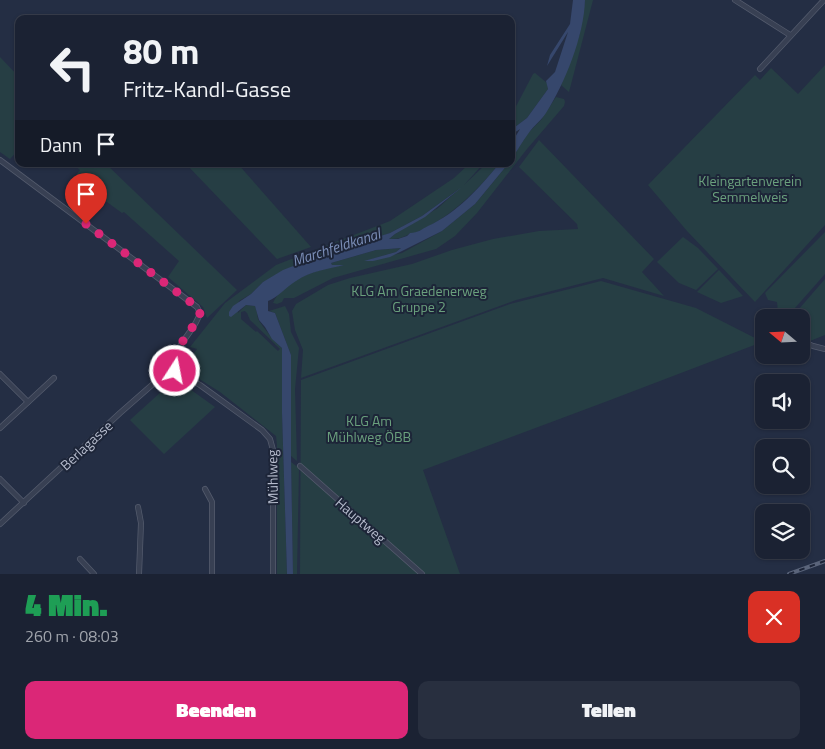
<!DOCTYPE html>
<html lang="de">
<head>
<meta charset="utf-8">
<style>
  body { margin:0; font-family:"Titillium Web",sans-serif; background:#282f3f; color:#f1f3f6; height:100vh; display:flex; flex-direction:column; font-size:19px; white-space:nowrap }
  * { box-sizing:border-box; margin:0 }
  p { font-size:16px; color:#a0a4ac }
  .icon { flex:none; width:28px; height:28px; fill:none; stroke:currentColor; stroke-width:2; stroke-linecap:round; stroke-linejoin:round }
  .map { position:relative; height:574px; overflow:hidden }
  .sheet { display:flex; flex-direction:column; background:#1b2233; flex:1 }
  .sheet>* { flex:none }
  .banner { position:absolute; left:15px; top:15px; width:500px; height:152px; border-radius:10px; box-shadow:0 1px 4px #0004,0 0 0 1px #393f4e; background:#1b2233; color:#f1f3f6; overflow:hidden }
  .needle { width:32px; rotate:289deg }
  .controls { position:absolute; left:755px; top:309px; display:grid; gap:10px }
  .controls a { display:grid; place-items:center; width:55px; height:55px; border-radius:10px; background:#1b2233; box-shadow:0 1px 4px #0004,0 0 0 1px #393f4e; font-size:25px }
  .pin { position:absolute; display:grid; place-items:center; width:42px; height:42px; color:#fff; margin:-51px -21px; border-radius:50% 50% 50% 0; rotate:-45deg; box-shadow:0 0 5px #0007 }
  .pin .icon { rotate:45deg }
  .me { position:absolute; width:55px; margin:-28px; rotate:11deg; stroke-linejoin:round; filter:drop-shadow(0 0 4px #0008) }
  .turn { display:flex; align-items:center; gap:18px; height:105px; padding:0 25px; font-size:22px }
  .turn .icon { width:65px; height:65px; stroke-width:2.5 }
  .turn b { display:block; font-size:35px; line-height:42px }
  .then { display:flex; align-items:center; height:48px; padding:0 25px; background:#0003; gap:10px; font-size:19px }
  .round { display:grid; place-items:center; flex:none; width:52px; height:52px; border-radius:10px; background:#282f3f }
  .overview { display:flex; align-items:center; justify-content:space-between; height:85px; padding:0 25px }
  h1 { font-size:30px; font-weight:800; line-height:38px; color:#1e9e55 }
  .action { display:flex; gap:10px; margin-top:auto; padding:10px 25px }
  .action a { flex:1; height:58px; border-radius:10px; background:#db2777; color:#fff; font-size:20px; font-weight:800; line-height:58px; text-align:center }
  .action a+a { background:#282f3f; color:#f1f3f6 }
  .map>svg:first-child { display:block }
  .green { fill:#263e44; fill-rule:evenodd }
  .water { fill:#36476c }
  .lines { fill:none; stroke-linecap:round; stroke-linejoin:round }
  .minor-casing { stroke:#545b6d; stroke-width:6 }
  .minor { stroke:#384053; stroke-width:4.5 }
  .rail-casing { stroke:#5a647a; stroke-width:4 }
  .rail { stroke:#1d2538; stroke-width:2; stroke-dasharray:5.5; stroke-linecap:butt }
  .route { stroke:#db2777; stroke-width:9; stroke-dasharray:0 16.2 }
  .labels { text-anchor:middle; dominant-baseline:central; stroke-width:4; stroke-linejoin:round; paint-order:stroke }
  .park-label { font-size:14px; fill:#6aa07d; stroke:#1d2538 }
  .street-label { font-size:14px; fill:#b6bccd; stroke:#1d2538 }
  .water-label { font-size:15px; font-style:italic; fill:#7b8eb7; stroke:#1d2538 }
</style>
</head>
<body>
<div class="map">
<svg width="825" height="574" viewBox="0 0 825 574">
  <rect width="100%" height="100%" fill="#242e44"/>
  <g class="green">
    <path d="M585 0H593L569 92 561 85 579 36Z"/>
    <path d="M0 57 19 77V149L10 159 0 152Z"/>
    <path d="M825 65V225L755 302 687 231 648 185 755 75 760 80 771 68 798 94Z"/>
    <path d="M535 73 547 83 548 89 527 118 511 130V116L533 74Z"/>
    <path d="M556 97 564 99 565 102 564 106 527 149 477 213 455 236 436 249 333 278 294 298H284L282 302 277 304 273 303C284 278 319 269 344 265H332L331 263 376 250 401 248 396 252 365 261 402 253 442 231 475 204 508 164H511V160L528 133 541 120Z"/>
    <path d="M539 140 654 259 642 272 664 296 603 278 516 300 301 378 303 350 295 330 292 311 296 304 328 285 350 278 412 264 452 250 493 239 539 231 578 229 577 224 519 167Z"/>
    <path d="M73 164H106L237 290 207 318 203 307 168 277 179 261 124 212 122 213 74 178 80 170Z"/>
    <path d="M186 164H238L311 247 277 259Z"/>
    <path d="M469 164H483L464 185 486 164H499C475 193 450 218 415 233H410C405 238 396 239 389 239L395 234 438 208 459 189 422 216 390 233 263 282 251 294 239 301 238 313 246 305 255 306C257 310 257 315 258 319 262 326 275 342 282 348V413L287 574H277V445L276 436 220 392 185 370 191 363 185 365 197 349 190 347 225 303 276 265 390 221 454 178ZM245 311 247 313 250 320 280 349 278 351 257 331 256 332 241 319V312Z"/>
    <path d="M825 232V274L787 317H782L778 313 777 302 768 300 765 293Z"/>
    <path d="M683 237 698 248 718 269 696 290 679 283 657 262Z"/>
    <path d="M719 270 743 296 721 303 697 292Z"/>
    <path d="M825 279V335L810 341 801 338V318L792 317Z"/>
    <path d="M601 281 696 308 757 339V344L605 402 423 470 460 574H300L301 380 510 304Z"/>
    <path d="M285 306 289 314 291 332 299 348 295 389 297 461 291 456V355L275 313 269 311Z"/>
    <path d="M178 381 181 383 177 391 182 394 187 387 215 407 164 454 130 420 172 382Z"/>
    <path d="M291 462 299 468 297 574H293Z"/>
  </g>
  <g class="water">
    <path d="M573 0H585C584 36 565 83 546 113 541 121 533 126 528 134 522 142 517 151 511 160V144L520 129 511 135V130L527 118 548 89 546 81 555 72 568 32 547 66 550 55 570 24Z"/>
    <path d="M499 164H508L475 204 442 231 390 257 373 261H364L396 252 401 248 376 250 331 263 332 265H344C328 269 311 271 296 281 286 287 277 298 268 301V311L275 313 291 355V456L293 574H287L282 413V348L272 339 265 327 259 320 255 306 246 305 231 317 229 316V312L233 306 251 294 263 282 283 270 324 254 390 233 422 216 462 187 425 217 395 234 389 239H398L407 236 410 233C418 233 422 229 428 226 457 213 479 188 499 164Z"/>
  </g>
  <g class="lines">
    <defs>
      <g id="minor">
        <path d="M735 0 790 35"/>
        <path d="M760 69 824 0"/>
        <path d="M0 160 197 307 200 313C195 333 169 348 175 371"/>
        <path d="M801 341 813 346 825 349"/>
        <path d="M175 371 200 385 262 430 270 439 273 450V574"/>
        <path d="M0 374 28 402"/>
        <path d="M0 428 54 378"/>
        <path d="M300 466 422 574"/>
        <path d="M0 479 24 503"/>
        <path d="M205 489 212 502V574"/>
        <path d="M138 507 141 523 139 574"/>
        <path d="M0 524 120 413 161 377 175 371"/>
        <path d="M80 559 94 574"/>
      </g>
    </defs>
    <use href="#minor" class="minor-casing"/>
    <use href="#minor" class="minor"/>
    <defs>
      <path id="rail" d="M789 574 825 561"/>
    </defs>
    <use href="#rail" class="rail-casing"/>
    <use href="#rail" class="rail"/>
  </g>
  <g class="lines">
    <path class="route" d="M86 224 197 307 200 313 198 319 176 351 174 358 175 371"/>
  </g>
  <g class="labels">
    <g class="park-label">
      <text x="750" y="180">Kleingartenverein<tspan x="750" dy="16">Semmelweis</tspan></text>
      <text x="419" y="290">KLG Am Graedenerweg<tspan x="419" dy="16">Gruppe 2</tspan></text>
      <text x="369" y="420">KLG Am<tspan x="369" dy="16">Mühlweg ÖBB</tspan></text>
    </g>
    <g class="street-label">
      <text transform="translate(86 445) rotate(-43)">Berlagasse</text>
      <text transform="translate(272 477) rotate(-91)">Mühlweg</text>
      <text transform="translate(361 520) rotate(41)">Hauptweg</text>
    </g>
    <g class="water-label">
      <text transform="translate(336 247) rotate(-18)">Marchfeldkanal</text>
    </g>
  </g>
</svg>
<div class="controls">
<a><svg class="needle" viewBox="-14 -14 28 28"><path d="M0-13l5 13h-10z" fill="#e53935"/><path d="M0 13l5-13h-10z" fill="#a0a4ac"/></svg></a>
<a><svg class="icon" aria-label="sound" viewBox="0 0 24 24"><path d="M4 9h4l5-4v14l-5-4H4zM17 9q2 3 0 6"/></svg></a>
<a><svg class="icon" aria-label="search" viewBox="0 0 24 24"><circle cx="10" cy="10" r="6"/><path d="M15 15l6 6"/></svg></a>
<a><svg class="icon" aria-label="layers" viewBox="0 0 24 24"><path d="M12 4l9 5-9 5-9-5zM3 14l9 5 9-5"/></svg></a>
</div>
<div class="pin" style="left:86px;top:224px;background:#d93025"><svg class="icon" aria-label="arrive" viewBox="0 0 24 24"><path d="M6 21V4h12l-3 4 3 4H6"/></svg></div>
<svg class="me" style="left:175px;top:371px" viewBox="-20 -20 40 40"><circle r="17" fill="#db2777" stroke="#fff" stroke-width="3"/><path d="M0-11L8 9 0 5-8 9z" fill="#fff"/></svg>
<div class="banner">
<div class="turn"><svg class="icon" aria-label="left" viewBox="0 0 24 24"><path d="M17 20v-9H6M10 6l-5 5 5 5"/></svg><div><b>80 m</b>Fritz-Kandl-Gasse</div></div>
<div class="then">Dann<svg class="icon" aria-label="arrive" viewBox="0 0 24 24"><path d="M6 21V4h12l-3 4 3 4H6"/></svg></div>
</div>
</div>
<section class="sheet">
<div class="overview"><div><h1>4 Min.</h1><p>260 m · 08:03</p></div><a class="round" style="background:#d93025;color:#fff"><svg class="icon" aria-label="close" viewBox="0 0 24 24"><path d="M6 6l12 12M18 6L6 18"/></svg></a></div>
<div class="action"><a>Beenden</a><a>Teilen</a></div>
</section>
</body>
</html>
